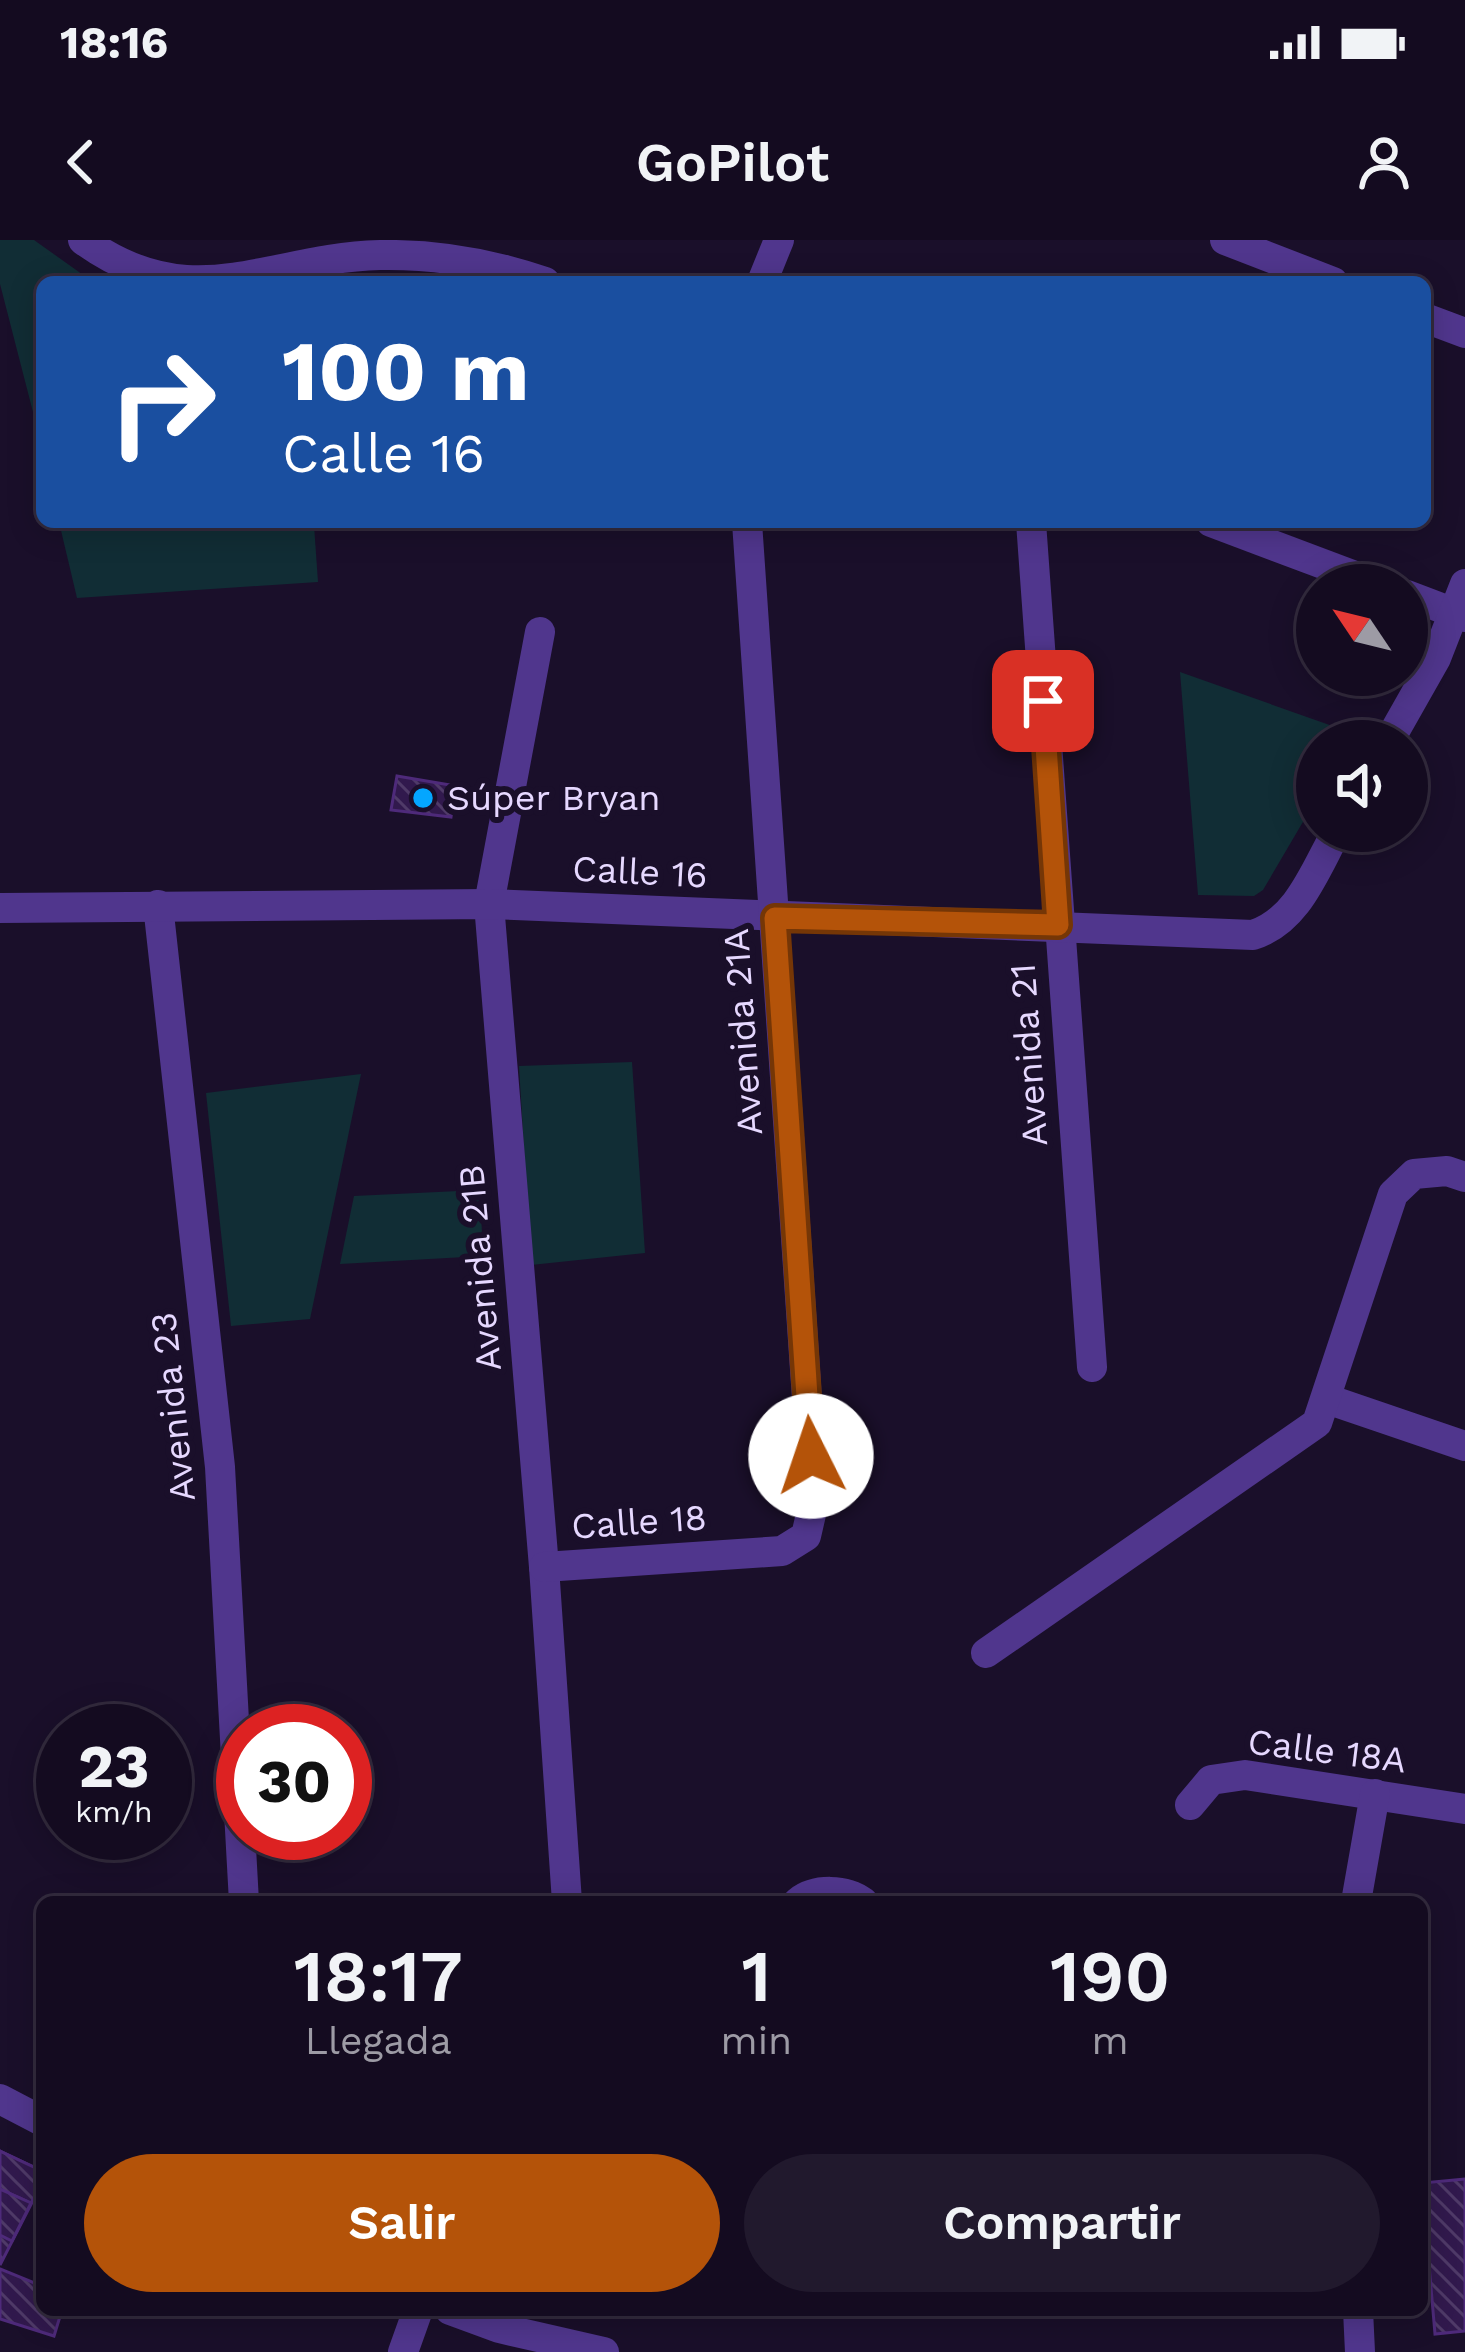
<!DOCTYPE html>
<html lang="es">
<head>
<meta charset="utf-8">
<style>
  body { margin:0; font-family:"Work Sans",sans-serif; background:#21192d; color:#f1f3f6; height:100vh; display:flex; flex-direction:column; font-size:45px; white-space:nowrap }
  * { box-sizing:border-box; margin:0 }
  p { font-size:39px; color:#9d9ba5 }
  .icon { flex:none; width:66px; height:66px; fill:none; stroke:currentColor; stroke-width:2; stroke-linecap:round; stroke-linejoin:round }
  .map { position:relative; flex:1; overflow:hidden }
  .sheet { position:absolute; left:36px; top:1656px; width:1392px; height:420px; display:flex; flex-direction:column; background:#140b20; border-radius:18px; box-shadow:0 6px 30px #0003,0 0 0 3px #332b3e }
  .sheet>* { flex:none }
  .hud { position:absolute; left:36px; top:36px; width:1395px; height:252px; border-radius:18px; box-shadow:0 6px 30px #0003,0 0 0 3px #332b3e; background:#1a4fa0; color:#fff; overflow:hidden }
  .needle { width:78px; rotate:305deg }
  .buttons { position:absolute; left:1296px; top:324px; display:grid; gap:24px }
  .buttons a { display:grid; place-items:center; width:132px; height:132px; border-radius:50%; background:#140b20; box-shadow:0 6px 30px #0003,0 0 0 3px #332b3e; font-size:60px }
  .speed { position:absolute; left:36px; top:1464px; display:flex; gap:24px; font-size:60px; font-weight:700; text-align:center }
  .speed>* { display:grid; place-content:center; width:156px; height:156px; border-radius:50%; background:#140b20; box-shadow:0 6px 30px #0003,0 0 0 3px #332b3e; line-height:1 }
  .speed small { font-size:30px; font-weight:400 }
  .speed .limit { border:18px solid #d22; background:#fff; color:#111 }
  .pin { position:absolute; display:grid; place-items:center; width:102px; height:102px; color:#fff; margin:-51px; border-radius:24px; box-shadow:0 6px 18px #0006 }
  .me { position:absolute; width:132px; margin:-66px; rotate:356deg; stroke-linejoin:round; filter:drop-shadow(0 0 9px #0008) }
  .turn { display:flex; align-items:center; gap:42px; height:252px; padding:0 48px; font-size:54px }
  .turn .icon { width:156px; height:156px; stroke-width:2.5 }
  .turn b { display:block; font-size:84px; line-height:102px }
  .eta { display:flex; justify-content:space-evenly; align-items:center; height:204px; text-align:center }
  .eta b { font-size:72px; font-weight:600; line-height:84px }
  .primary-button { display:flex; gap:24px; margin-top:auto; padding:24px 48px }
  .primary-button a { flex:1; height:138px; border-radius:72px; background:#b45309; color:#fff; font-size:48px; font-weight:600; line-height:138px; text-align:center }
  .primary-button a+a { background:#21192d; color:#f1f3f6 }
  .status { display:flex; justify-content:space-between; align-items:center; height:84px; padding:0 60px; background:#140b20; direction:ltr }
  .status svg { height:33px; fill:currentColor }
  header { display:flex; justify-content:space-between; align-items:center; height:156px; padding:0 48px; background:#140b20; font-size:54px; font-weight:600 }
  .map>svg:first-child { display:block }
  .park { fill:#112d35 }
  .building { fill:url(#building-back-hatch); stroke:#4e2a7a; stroke-width:3 }
  .lines { fill:none; stroke-linecap:round; stroke-linejoin:round }
  .street { stroke:#50368d; stroke-width:30 }
  .route-casing { stroke:#753606; stroke-width:30 }
  .route { stroke:#b45309; stroke-width:21 }
  .poi-dot { fill:#04a6ff; stroke:#1a0f2a; stroke-width:4.5 }
  .labels { text-anchor:middle; dominant-baseline:central; stroke-width:12; stroke-linejoin:round; paint-order:stroke }
  .poi-label { font-size:36px; fill:#e6d8ff; stroke:#1a0f2a; text-anchor:start }
  .street-label { font-size:36px; fill:#e6d8ff; stroke:#1a0f2a }
</style>
</head>
<body>
<div class="status"><b>18:16</b><svg viewBox="0 0 49 12"><path d="M0 12V9h3v3zM5 12V6h3v6zM10 12V3h3v9zM15 12V0h3v12zM26 1h20v11H26zM47 4h2v5h-2z"/></svg></div>
<header><svg class="icon" aria-label="back" viewBox="0 0 24 24"><path d="M15 5l-7 7 7 7"/></svg>GoPilot<svg class="icon" aria-label="person" viewBox="0 0 24 24"><circle cx="12" cy="8" r="4"/><path d="M4 21q1-7 8-7t8 7"/></svg></header>
<div class="map">
<svg width="1465" height="2112" viewBox="0 0 1465 2112">
  <defs>
    <pattern id="building-back-hatch" width="6" height="6" patternUnits="userSpaceOnUse" patternTransform="scale(3)"><rect width="6" height="6" fill="#31194d"/><path d="M-1 5l2 2M0 0l6 6M5-1l2 2" fill="none" stroke="#4f3a68"/></pattern>
  </defs>
  <rect width="100%" height="100%" fill="#1a0f2a"/>
  <g class="park">
    <path d="M0 0H34L93 42H42V207L0 44Z"/>
    <path d="M59 282 314 285 318 342 77 358Z"/>
    <path d="M1180 432 1355 494 1351 501H1317V558L1263 650 1254 656 1198 655Z"/>
    <path d="M632 822 645 1013 531 1025 519 826Z"/>
    <path d="M361 834 310 1079 231 1086 206 853Z"/>
    <path d="M480 950 483 1016 340 1024 354 956Z"/>
  </g>
  <g class="building">
    <path d="M397 536 456 546 451 577 391 570Z"/>
    <path d="M0 1911 42 1931V1943L0 2025Z"/>
    <path d="M0 1911 42 1931V1943L31 1963 0 1949Z"/>
    <path d="M1465 1939V2091L1435 2094 1422 1943Z"/>
    <path d="M0 1949 31 1963 12 2001 0 1995Z"/>
    <path d="M0 2029 42 2046V2070H62L54 2096 0 2079Z"/>
  </g>
  <g class="lines">
    <g class="street">
      <path d="M83 0C192 79 266 18 380 15 436 14 493 24 545 42"/>
      <path d="M1225 0 1333 42"/>
      <path d="M762 42 779 0"/>
      <path d="M1425 78 1465 93"/>
      <path d="M1031 282 1092 1127"/>
      <path d="M1211 282 1379 345"/>
      <path d="M1407 355 1465 377"/>
      <path d="M540 392 489 664 544 1327 567 1662"/>
      <path d="M1389 501 1436 418 1465 344"/>
      <path d="M158 665 220 1227 244 1662"/>
      <path d="M0 668 489 664 1253 695C1298 681 1315 630 1337 591"/>
      <path d="M1327 1159 1465 1206"/>
      <path d="M544 1327 782 1311 806 1296 814 1261 747 282"/>
      <path d="M986 1413 1317 1183 1393 954 1414 934 1447 931 1465 937"/>
      <path d="M1190 1565 1211 1540 1245 1535 1465 1569"/>
      <path d="M798 1662C815 1648 846 1649 863 1662"/>
      <path d="M1356 1662 1375 1554"/>
      <path d="M0 1859 42 1881"/>
      <path d="M450 2070 499 2088 604 2112"/>
      <path d="M1358 2070 1360 2112"/>
      <path d="M403 2112 418 2070"/>
    </g>
  </g>
  <g class="lines">
    <defs>
      <path id="route" d="M811 1216 775 678 1058 685 1043 461"/>
    </defs>
    <use href="#route" class="route-casing"/>
    <use href="#route" class="route"/>
  </g>
  <circle class="poi-dot" cx="423" cy="558" r="12"/>
  <g class="labels">
    <g class="poi-label">
      <text x="447" y="558">Súper Bryan</text>
    </g>
    <g class="street-label">
      <text transform="translate(640 632) rotate(3)">Calle 16</text>
      <text transform="translate(743 792) rotate(-94)">Avenida 21A</text>
      <text transform="translate(1029 815) rotate(-94)">Avenida 21</text>
      <text transform="translate(480 1028) rotate(-95)">Avenida 21B</text>
      <text transform="translate(173 1167) rotate(-96)">Avenida 23</text>
      <text transform="translate(639 1282) rotate(-4)">Calle 18</text>
      <text transform="translate(1327 1511) rotate(7)">Calle 18A</text>
    </g>
  </g>
</svg>
<div class="buttons">
<a><svg class="needle" viewBox="-14 -14 28 28"><path d="M0-13l5 13h-10z" fill="#e53935"/><path d="M0 13l5-13h-10z" fill="#9d9ba5"/></svg></a>
<a><svg class="icon" aria-label="sound" viewBox="0 0 24 24"><path d="M4 9h4l5-4v14l-5-4H4zM17 9q2 3 0 6"/></svg></a>
</div>
<div class="speed"><div>23<small>km/h</small></div><div class="limit">30</div></div>
<div class="pin" style="left:1043px;top:461px;background:#d93025"><svg class="icon" aria-label="arrive" viewBox="0 0 24 24"><path d="M6 21V4h12l-3 4 3 4H6"/></svg></div>
<svg class="me" style="left:811px;top:1216px" viewBox="-20 -20 40 40"><circle r="19" fill="#fff"/><path d="M0-13L10 11 0 6-10 11z" fill="#b45309"/></svg>
<div class="hud">
<div class="turn"><svg class="icon" aria-label="right" viewBox="0 0 24 24"><path d="M7 20v-9h11M14 6l5 5-5 5"/></svg><div><b>100 m</b>Calle 16</div></div>
</div>
<section class="sheet">
<div class="eta">
<div><b>18:17</b><p>Llegada</p></div>
<div><b>1</b><p>min</p></div>
<div><b>190</b><p>m</p></div>
</div>
<div class="primary-button"><a>Salir</a><a>Compartir</a></div>
</section>
</div>
</body>
</html>
